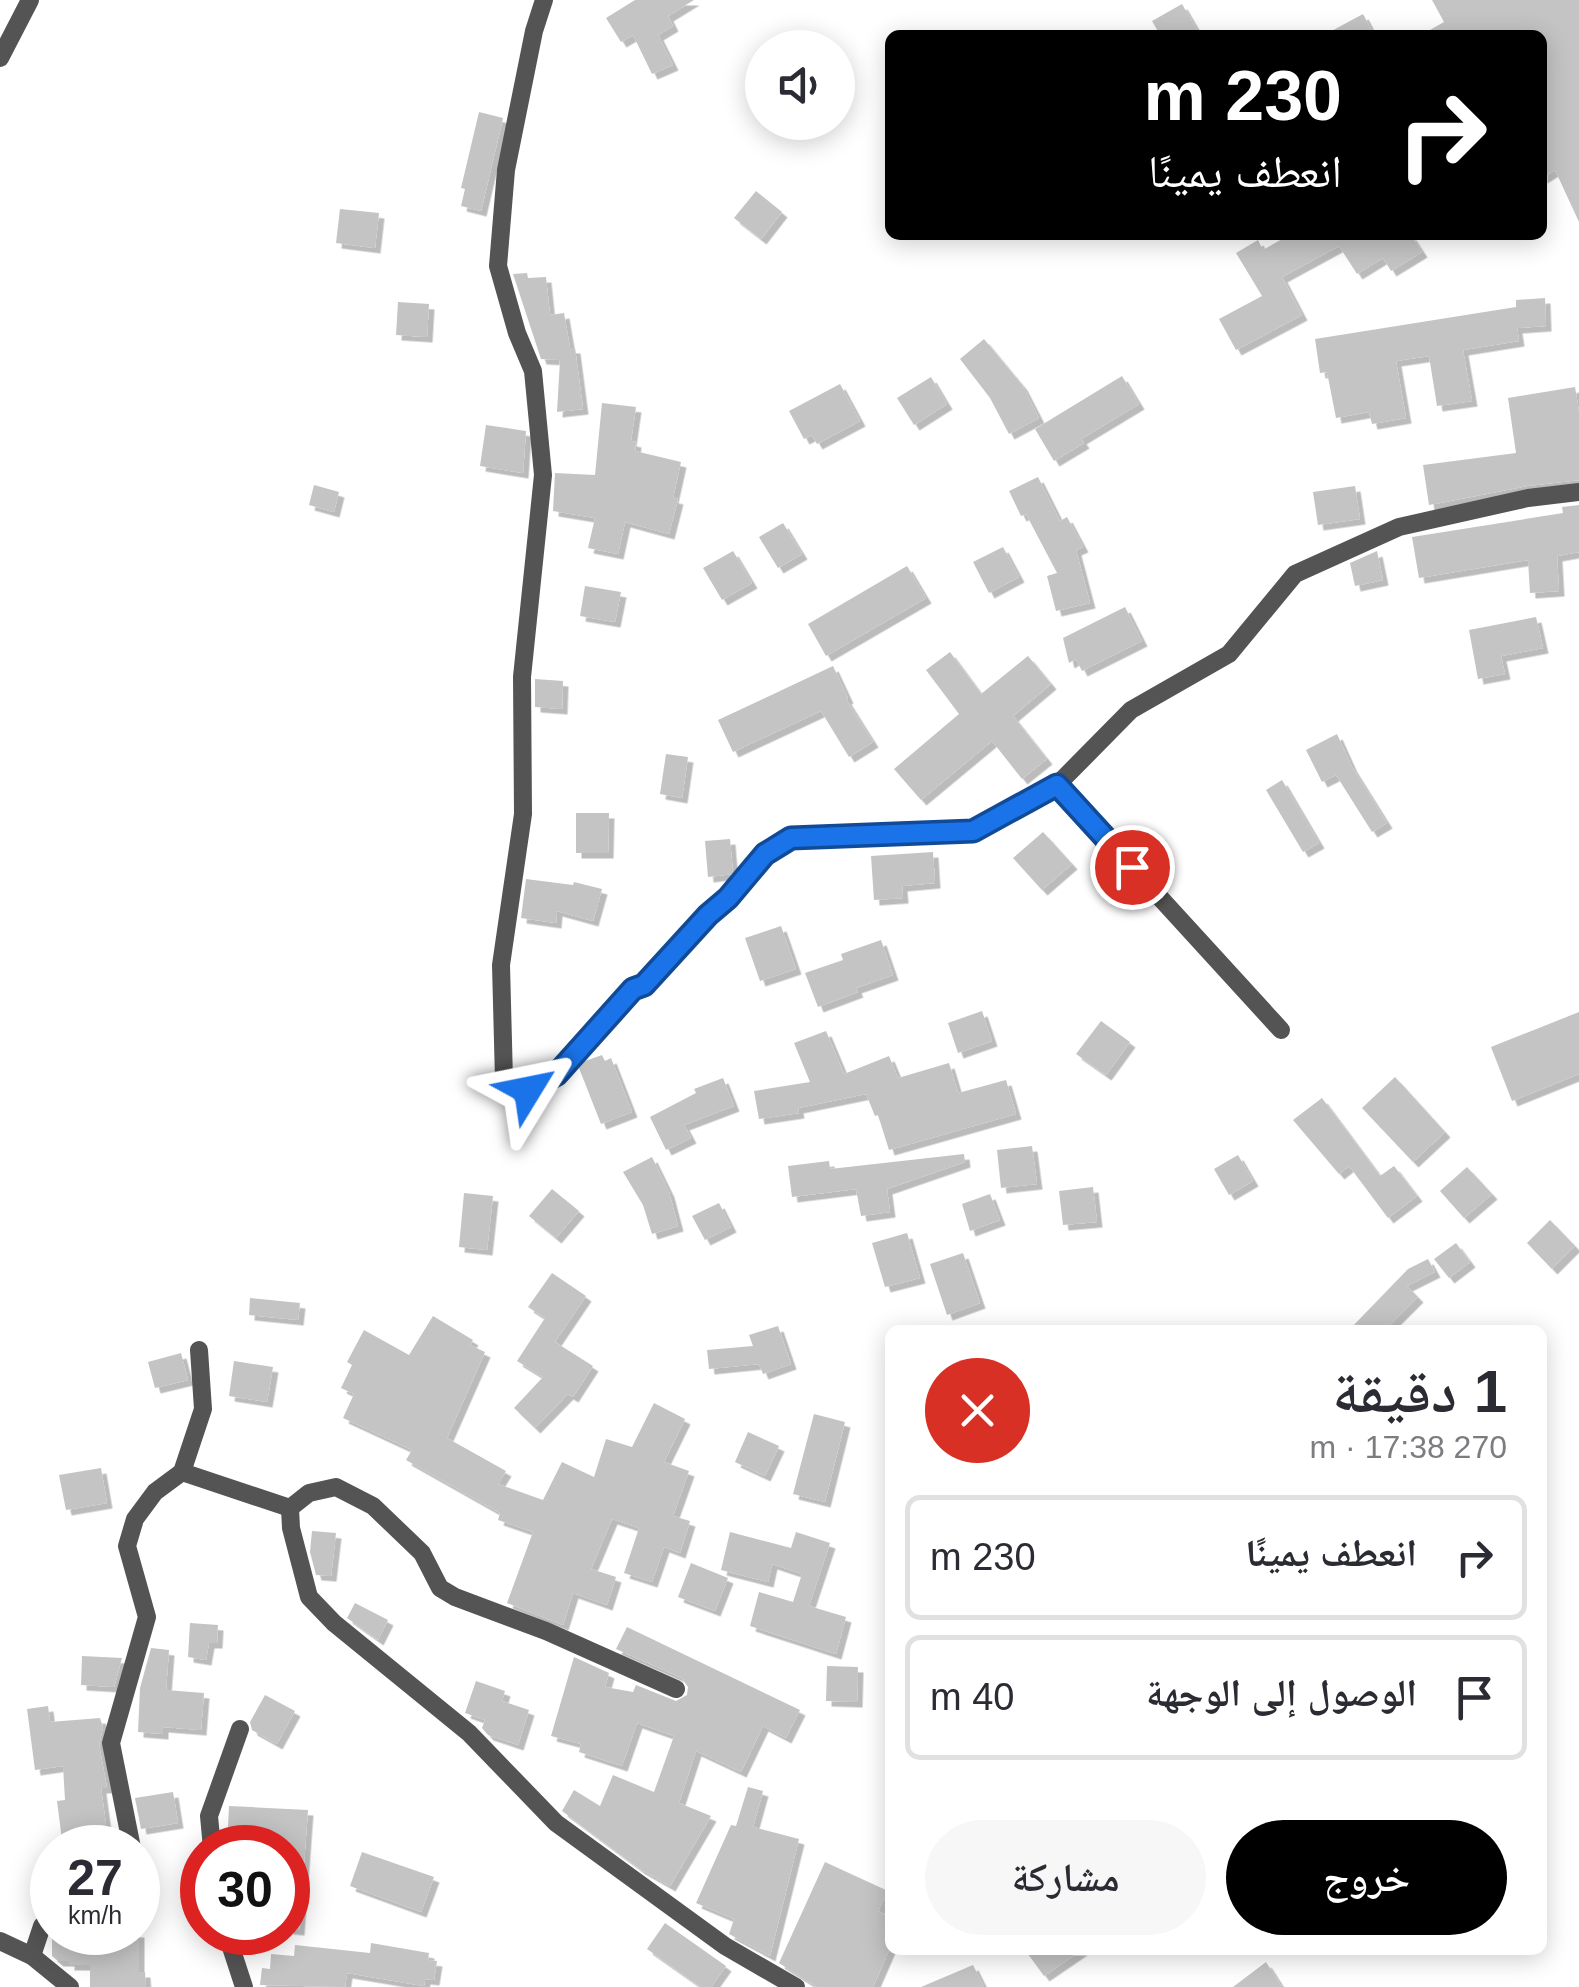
<!DOCTYPE html>
<html lang="ar">
<head>
<meta charset="utf-8">
<style>
  body { margin:0; font-family:Arial,"Noto Naskh Arabic",sans-serif; background:#f7f7f7; color:#2b2b33; direction:rtl; height:100vh; display:flex; flex-direction:column; font-size:38px; white-space:nowrap }
  * { box-sizing:border-box; margin:0 }
  p { font-size:32px; color:#7c7c81 }
  .icon { flex:none; width:55px; height:55px; fill:none; stroke:currentColor; stroke-width:2; stroke-linecap:round; stroke-linejoin:round }
  .map { position:relative; flex:1; overflow:hidden; direction:ltr }
  .details { position:absolute; left:885px; top:1325px; width:662px; height:630px; display:flex; flex-direction:column; background:#fff; border-radius:15px; box-shadow:0 5px 25px #0003; direction:rtl }
  .details>* { flex:none }
  .banner { position:absolute; left:885px; top:30px; width:662px; height:210px; border-radius:15px; box-shadow:0 5px 25px #0003; direction:rtl; background:#000; color:#fff; overflow:hidden }
  .controls { position:absolute; left:745px; top:30px; display:grid; gap:20px }
  .controls a { display:grid; place-items:center; width:110px; height:110px; border-radius:50%; background:#fff; box-shadow:0 5px 25px #0003; font-size:50px }
  .speed { position:absolute; left:30px; top:1825px; display:flex; gap:20px; font-size:50px; font-weight:700; text-align:center }
  .speed>* { display:grid; place-content:center; width:130px; height:130px; border-radius:50%; background:#fff; box-shadow:0 5px 25px #0003; line-height:1 }
  .speed small { font-size:25px; font-weight:400 }
  .speed .limit { border:15px solid #d22; background:#fff; color:#111 }
  .pin { position:absolute; display:grid; place-items:center; width:85px; height:85px; color:#fff; margin:-42px; border:5px solid #fff; border-radius:50%; box-shadow:0 2px 10px #0007 }
  .me { position:absolute; width:110px; margin:-55px; rotate:55deg; stroke-linejoin:round; filter:drop-shadow(0 0 8px #0008) }
  .turn { display:flex; align-items:center; gap:35px; height:210px; padding:0 40px; font-size:45px }
  .turn .icon { width:130px; height:130px; stroke-width:2.5 }
  .turn b { display:block; font-size:70px; line-height:85px }
  .round { display:grid; place-items:center; flex:none; width:105px; height:105px; border-radius:52px; background:#f7f7f7 }
  .summary { display:flex; align-items:center; justify-content:space-between; height:170px; padding:0 40px }
  h1 { font-size:60px; font-weight:600; line-height:75px }
  .primary-button { display:flex; gap:20px; margin-top:auto; padding:20px 40px }
  .primary-button a { flex:1; height:115px; border-radius:60px; background:#000; color:#fff; font-size:40px; font-weight:600; line-height:115px; text-align:center }
  .primary-button a+a { background:#f7f7f7; color:#2b2b33 }
  ul { padding:0; list-style:none }
  li { display:flex; align-items:center; gap:30px; height:125px; margin:0 20px 15px; padding:0 20px; border:5px solid #e1e1e2; border-radius:15px }
  li div { flex:1 }
  li b { display:block; font-size:38px }
  li em { font-style:normal }
  .map>svg:first-child { display:block }
  .building { fill:#c4c4c4; filter:url(#shadow) }
  .lines { fill:none; stroke-linecap:round; stroke-linejoin:round }
  .street { stroke:#545454; stroke-width:18 }
  .route-casing { stroke:#114b97; stroke-width:25 }
  .route { stroke:#1a73e8; stroke-width:18 }
</style>
</head>
<body>
<div class="map">
<svg width="1579" height="1987" viewBox="0 0 1579 1987">
  <defs>
    <filter id="shadow"><feDropShadow dx="5.5" dy="5.5" stdDeviation="0" flood-color="#0004"/></filter>
  </defs>
  <rect width="100%" height="100%" fill="#fff"/>
  <g class="building">
    <path d="M635 0H694L668 16 673 26 658 35 673 65 652 74 633 35 621 42 606 18Z"/>
    <path d="M1432 0H1579V222L1555 170 1542 178V35H1421L1444 22Z"/>
    <path d="M1182 4 1200 35H1160L1152 21Z"/>
    <path d="M1363 14 1374 35H1324Z"/>
    <path d="M479 112 503 118 481 211 461 206 465 189 461 188Z"/>
    <path d="M756 191 782 212 761 239 734 218Z"/>
    <path d="M340 209 379 213 375 248 336 243Z"/>
    <path d="M1289 235H1411L1422 252 1391 271 1383 258 1357 274 1339 246 1282 277 1302 315 1236 350 1219 319 1262 296 1236 253 1258 240 1263 250Z"/>
    <path d="M527 273 528 278 546 277 550 315 564 313 570 348H575L583 409 557 412 560 360 541 359 513 274Z"/>
    <path d="M1545 298 1546 326 1517 328 1519 341 1463 350 1472 401 1437 406 1429 356 1396 361 1406 418 1372 424 1369 412 1336 418 1327 372 1320 373 1315 339 1516 307V300Z"/>
    <path d="M398 302 429 304 427 337 396 335Z"/>
    <path d="M984 339 1022 385 1039 418 1009 434 990 398 960 359Z"/>
    <path d="M1122 376 1139 404 1081 439 1084 443 1054 461 1035 429Z"/>
    <path d="M931 377 947 404 914 425 897 398Z"/>
    <path d="M840 384 860 421 817 444 812 435 804 439 789 411Z"/>
    <path d="M1575 387 1579 412V480L1527 486 1429 505 1423 465 1516 453 1508 398Z"/>
    <path d="M602 403 636 407 631 441 636 442 635 451 681 462 673 498 678 499 669 534 625 522 618 554 588 548 595 518 553 511 555 473 595 475Z"/>
    <path d="M486 425 526 431 523 473 480 466Z"/>
    <path d="M1038 477 1060 521 1067 517 1083 547 1076 550 1090 603 1056 611 1047 576 1057 573 1026 514 1021 516 1009 491Z"/>
    <path d="M314 485 339 492 334 512 309 505Z"/>
    <path d="M1355 486 1360 519 1318 525 1313 492Z"/>
    <path d="M1579 505V552L1557 556 1559 591 1530 593 1528 560 1419 578 1412 537 1563 513 1562 507Z"/>
    <path d="M783 523 802 554 778 568 759 537Z"/>
    <path d="M1003 547 1019 577 989 593 973 562Z"/>
    <path d="M733 551 752 583 722 600 703 568Z"/>
    <path d="M1377 551 1383 580 1355 586 1350 563Z"/>
    <path d="M907 566 926 598 826 656 808 624Z"/>
    <path d="M585 586 621 592 615 622 580 616Z"/>
    <path d="M1125 607 1142 641 1082 671 1076 659 1069 663 1063 638Z"/>
    <path d="M1536 617 1543 648 1501 656 1505 674 1478 679 1469 630Z"/>
    <path d="M950 652 981 694 1028 656 1051 684 1013 716 1047 759 1022 779 992 741 921 800 894 769 959 714 926 670Z"/>
    <path d="M833 666 848 698 846 699 873 742 849 757 821 711 733 752 718 720Z"/>
    <path d="M535 679 563 681 562 709 535 707Z"/>
    <path d="M1337 734 1352 767 1387 823 1372 832 1336 775 1322 782 1306 750Z"/>
    <path d="M666 754 688 757 682 798 660 794Z"/>
    <path d="M1282 780 1319 843 1303 852 1266 790Z"/>
    <path d="M576 813H609L608 853H576Z"/>
    <path d="M1043 832 1072 864 1042 890 1013 858Z"/>
    <path d="M730 839 733 874 708 877 705 841Z"/>
    <path d="M933 852 935 883 902 886 903 898 874 900 871 856Z"/>
    <path d="M526 879 573 885 574 882 602 889 593 921 557 911 556 923 521 918Z"/>
    <path d="M781 926 796 969 760 981 745 938Z"/>
    <path d="M881 940 893 975 856 988 858 992 818 1007 805 973 843 960 841 954Z"/>
    <path d="M982 1011 992 1041 958 1053 948 1023Z"/>
    <path d="M1579 1012V1074L1512 1101 1491 1047Z"/>
    <path d="M1101 1021 1130 1042 1106 1075 1076 1054Z"/>
    <path d="M826 1031 844 1074 889 1056 898 1078 949 1063 958 1093 1006 1080 1016 1114 889 1150 878 1115 875 1116 866 1094 798 1108 799 1113 759 1119 754 1091 810 1082 794 1043Z"/>
    <path d="M602 1055 605 1061 611 1058 632 1112 601 1124 579 1068 585 1061Z"/>
    <path d="M1395 1077 1445 1132 1413 1162 1362 1108Z"/>
    <path d="M723 1078 734 1106 684 1125 691 1138 666 1150 650 1117 696 1093 694 1089Z"/>
    <path d="M1322 1098 1380 1176 1394 1166 1417 1196 1388 1218 1349 1166 1339 1174 1293 1120Z"/>
    <path d="M1032 1146 1037 1184 1001 1188 997 1150Z"/>
    <path d="M964 1154 965 1162 887 1189 890 1212 861 1216 856 1189 792 1197 788 1166 829 1161 830 1169Z"/>
    <path d="M1238 1155 1253 1181 1229 1195 1214 1169Z"/>
    <path d="M652 1157 669 1192 678 1226 652 1234 643 1205 623 1172Z"/>
    <path d="M1467 1167 1492 1194 1464 1218 1440 1191Z"/>
    <path d="M1093 1187 1097 1222 1063 1225 1059 1191Z"/>
    <path d="M552 1189 579 1211 556 1238 529 1216Z"/>
    <path d="M464 1193 493 1196 487 1250 459 1247Z"/>
    <path d="M990 1194 1000 1220 970 1231 962 1204Z"/>
    <path d="M719 1203 731 1227 705 1240 692 1216Z"/>
    <path d="M1550 1220 1575 1246 1552 1269 1527 1243Z"/>
    <path d="M907 1233 920 1278 885 1287 872 1243Z"/>
    <path d="M1456 1243 1470 1262 1449 1278 1434 1259Z"/>
    <path d="M963 1253 980 1303 947 1315 930 1264Z"/>
    <path d="M1428 1259 1435 1272 1407 1286 1418 1297 1385 1330H1349L1408 1269Z"/>
    <path d="M552 1273 586 1296 555 1342 593 1366 573 1397 568 1394 535 1428 514 1408 543 1377 517 1361 545 1318 528 1307Z"/>
    <path d="M250 1298 300 1303 298 1320 249 1315Z"/>
    <path d="M433 1316 473 1340 470 1345 485 1352 447 1438 506 1471 498 1484 543 1500 562 1462 594 1477 606 1439 632 1447 654 1403 685 1419 664 1462 689 1471 673 1516 690 1521 680 1553 664 1547 652 1582 624 1573 639 1528 612 1519 591 1569 616 1577 607 1605 573 1593 563 1625 507 1603 533 1532 498 1520 500 1513 406 1460 412 1450 343 1418 354 1394 341 1388 352 1365 347 1362 364 1330 409 1355Z"/>
    <path d="M778 1326 791 1364 763 1374 759 1364 709 1369 707 1350 753 1346 749 1335Z"/>
    <path d="M181 1353 188 1380 155 1388 148 1362Z"/>
    <path d="M234 1361 273 1367 267 1402 229 1396Z"/>
    <path d="M814 1414 845 1422 825 1502 793 1494Z"/>
    <path d="M748 1432 779 1446 765 1476 735 1462Z"/>
    <path d="M101 1468 107 1503 66 1510 59 1475Z"/>
    <path d="M312 1531 336 1533 331 1576 316 1575 310 1552Z"/>
    <path d="M730 1532 791 1548 796 1532 830 1543 809 1606 846 1617 836 1654 750 1626 759 1592 793 1602 802 1574 772 1564 768 1582 721 1570Z"/>
    <path d="M691 1563 728 1578 715 1611 678 1597Z"/>
    <path d="M355 1603 388 1620 378 1640 347 1618Z"/>
    <path d="M190 1623 218 1625 217 1643H209L206 1660 188 1657Z"/>
    <path d="M627 1627 800 1710 786 1738 763 1726 741 1772 696 1751 679 1803 711 1816 670 1886 640 1869 562 1811 574 1790 600 1806 613 1775 654 1792 674 1736 637 1723 622 1766 579 1752 581 1744 551 1736 574 1657 609 1673 605 1687 633 1692 636 1685 676 1701 687 1695 688 1687 682 1678 616 1649Z"/>
    <path d="M151 1648 169 1650 166 1690 204 1693 201 1730 163 1727V1734L138 1732 140 1688Z"/>
    <path d="M82 1656 122 1658 114 1687 81 1685Z"/>
    <path d="M827 1666 858 1667 857 1702 826 1701Z"/>
    <path d="M476 1681 505 1691 502 1701 529 1710 518 1745 488 1735 482 1728 485 1720 465 1713Z"/>
    <path d="M265 1695 295 1711 277 1744 252 1730 250 1722Z"/>
    <path d="M48 1706 50 1722 100 1718 103 1727 99 1745 107 1788H101L106 1825 98 1826 102 1848H63L57 1801 65 1800 63 1766 35 1770 27 1709Z"/>
    <path d="M748 1787 763 1791 753 1827 799 1839 770 1956 729 1934 734 1919 696 1903 731 1825 736 1826Z"/>
    <path d="M173 1792 178 1823 141 1829 135 1798Z"/>
    <path d="M229 1806 308 1810 299 1930 288 1929V1848H276L273 1830 228 1827Z"/>
    <path d="M362 1852 434 1877 421 1912 350 1886Z"/>
    <path d="M825 1862 888 1891 878 1911 890 1917V1948L873 1987H817L779 1963Z"/>
    <path d="M665 1923 726 1966 711 1987H701L647 1949Z"/>
    <path d="M60 1932H139V1972H145L146 1987H90V1965H69V1961H58L52 1956V1937Z"/>
    <path d="M371 1943 429 1953 428 1960 437 1961 434 1980 425 1979 424 1986 347 1973 345 1987 260 1985 262 1968 270 1969 271 1954 294 1956 295 1945 370 1953Z"/>
    <path d="M1025 1950H1082L1044 1976Z"/>
    <path d="M1266 1962 1282 1987H1233Z"/>
    <path d="M973 1965 984 1987H921Z"/>
  </g>
  <g class="lines">
    <g class="street">
      <path d="M544 0 534 31 506 170 498 266 517 333 533 371 543 475 522 677 523 814 501 965 504 1080 528 1090 557 1074 633 989 644 985 708 915 728 899 765 854 791 838 973 831 1057 785 1131 710 1229 654 1295 574 1399 527 1528 498 1579 492"/>
      <path d="M0 58 30 0"/>
      <path d="M1057 785 1281 1030"/>
      <path d="M182 1472 290 1508"/>
      <path d="M676 1689 546 1631 455 1597 440 1588 422 1553 373 1506 336 1487 309 1493 290 1508 291 1528 309 1597 334 1623 469 1733 556 1823 725 1946 796 1987"/>
      <path d="M132 1848 111 1743 147 1617 127 1546 135 1519 155 1492 182 1472 203 1409 199 1350"/>
      <path d="M212 1848 209 1816 240 1729"/>
      <path d="M138 1874 143 1901 138 1902"/>
      <path d="M226 1932 244 1987"/>
      <path d="M0 1941 32 1956 70 1987"/>
      <path d="M32 1956 42 1926 52 1923"/>
    </g>
  </g>
  <g class="lines">
    <defs>
      <path id="route" d="M528 1090 557 1074 633 989 644 985 708 915 728 898 765 854 791 838 973 831 1057 785 1132 867"/>
    </defs>
    <use href="#route" class="route-casing"/>
    <use href="#route" class="route"/>
  </g>
</svg>
<div class="controls">
<a><svg class="icon" aria-label="sound" viewBox="0 0 24 24"><path d="M4 9h4l5-4v14l-5-4H4zM17 9q2 3 0 6"/></svg></a>
</div>
<div class="speed"><div>27<small>km/h</small></div><div class="limit">30</div></div>
<div class="pin" style="left:1132px;top:867px;background:#d93025"><svg class="icon" aria-label="arrive" viewBox="0 0 24 24"><path d="M6 21V4h12l-3 4 3 4H6"/></svg></div>
<svg class="me" style="left:528px;top:1090px" viewBox="-20 -20 40 40"><path d="M0-17L14 15 0 8-14 15z" fill="#1a73e8" stroke="#fff" stroke-width="4"/></svg>
<div class="banner">
<div class="turn"><svg class="icon" aria-label="right" viewBox="0 0 24 24"><path d="M7 20v-9h11M14 6l5 5-5 5"/></svg><div><b>230 m</b>انعطف يمينًا</div></div>
</div>
<section class="details">
<div class="summary"><div><h1>1 دقيقة</h1><p>270 m · 17:38</p></div><a class="round" style="background:#d93025;color:#fff"><svg class="icon" aria-label="close" viewBox="0 0 24 24"><path d="M6 6l12 12M18 6L6 18"/></svg></a></div>
<ul>
<li><svg class="icon" aria-label="right" viewBox="0 0 24 24"><path d="M7 20v-9h11M14 6l5 5-5 5"/></svg><div><b>انعطف يمينًا</b></div><em>230 m</em></li>
<li><svg class="icon" aria-label="arrive" viewBox="0 0 24 24"><path d="M6 21V4h12l-3 4 3 4H6"/></svg><div><b>الوصول إلى الوجهة</b></div><em>40 m</em></li>
</ul>
<div class="primary-button"><a>خروج</a><a>مشاركة</a></div>
</section>
</div>
</body>
</html>
